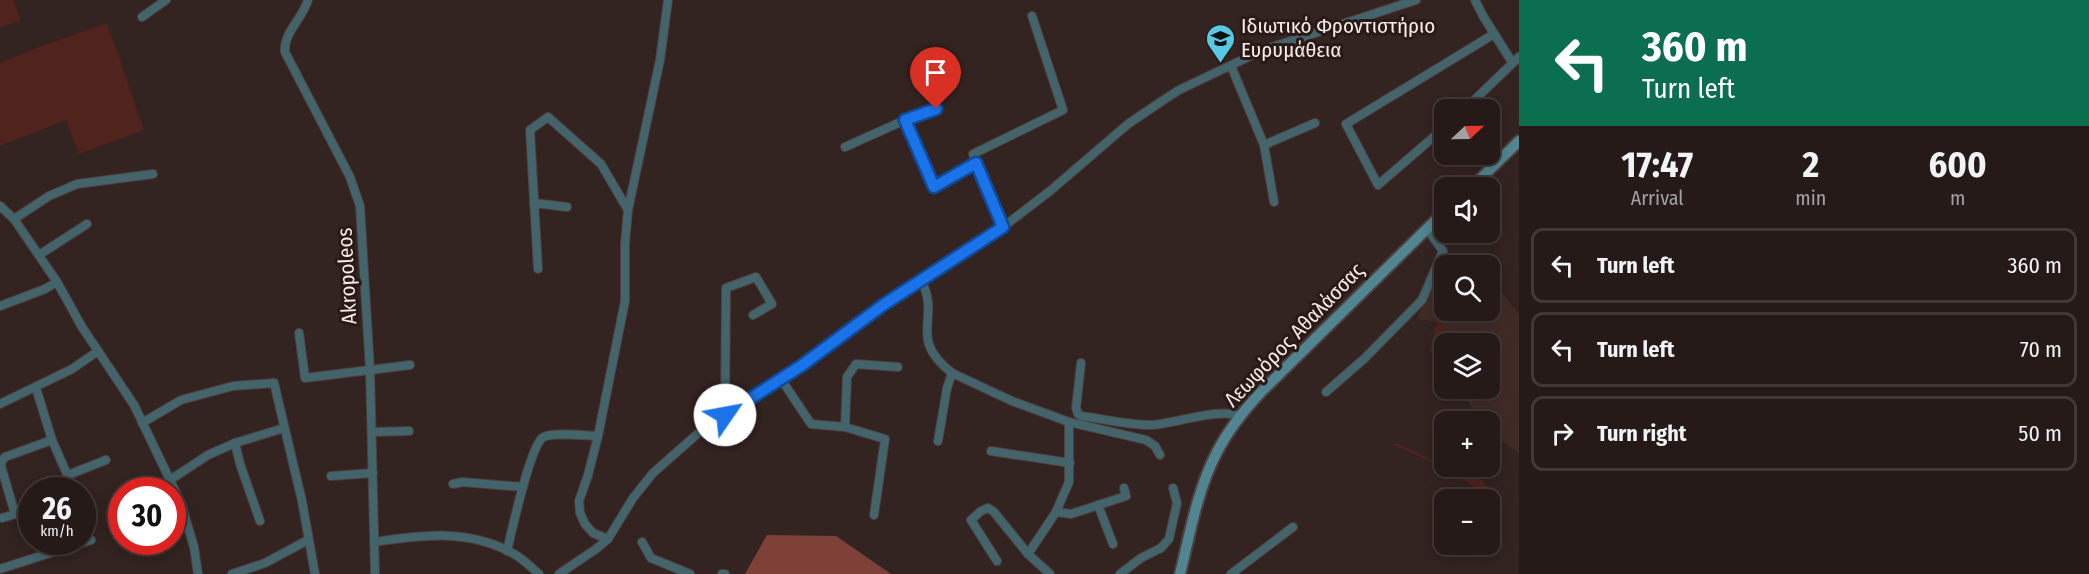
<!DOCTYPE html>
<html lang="en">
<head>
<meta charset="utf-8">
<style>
  body { margin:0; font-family:"Fira Sans Condensed",sans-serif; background:#322726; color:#f1f3f6; height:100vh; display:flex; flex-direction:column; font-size:22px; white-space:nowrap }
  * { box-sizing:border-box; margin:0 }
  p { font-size:20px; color:#a4a1a2 }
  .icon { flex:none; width:33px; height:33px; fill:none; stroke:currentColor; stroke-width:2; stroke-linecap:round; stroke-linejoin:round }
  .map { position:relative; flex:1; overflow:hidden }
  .drawer { display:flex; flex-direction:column; background:#261a19; width:570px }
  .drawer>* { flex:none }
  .guide { background:#0b6e4f; color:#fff; overflow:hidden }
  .needle { width:39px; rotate:68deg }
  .controls { position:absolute; left:1434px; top:99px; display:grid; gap:12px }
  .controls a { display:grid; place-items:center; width:66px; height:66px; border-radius:12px; background:#261a19; box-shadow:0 3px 15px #0003,0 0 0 2px #423838; font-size:30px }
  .speed { position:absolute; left:18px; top:477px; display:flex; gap:12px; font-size:30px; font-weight:700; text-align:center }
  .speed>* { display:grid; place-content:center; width:78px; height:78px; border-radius:50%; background:#261a19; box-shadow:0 3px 15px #0003,0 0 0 2px #423838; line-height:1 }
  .speed small { font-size:15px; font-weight:400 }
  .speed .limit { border:9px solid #d22; background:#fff; color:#111 }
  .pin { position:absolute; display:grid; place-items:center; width:51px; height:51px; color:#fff; margin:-62px -26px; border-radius:50% 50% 50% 0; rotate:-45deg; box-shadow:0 0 6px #0007 }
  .pin .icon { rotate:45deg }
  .me { position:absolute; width:66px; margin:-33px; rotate:57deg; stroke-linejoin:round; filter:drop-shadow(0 0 4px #0008) }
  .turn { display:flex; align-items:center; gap:21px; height:126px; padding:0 24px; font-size:27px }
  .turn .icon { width:78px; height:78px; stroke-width:2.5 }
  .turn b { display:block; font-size:42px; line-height:51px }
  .eta { display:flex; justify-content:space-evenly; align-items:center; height:102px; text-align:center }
  .eta b { font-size:36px; font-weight:700; line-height:42px }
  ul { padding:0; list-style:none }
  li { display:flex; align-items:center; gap:18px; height:75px; margin:0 12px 9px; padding:0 12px; border:3px solid #423838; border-radius:12px }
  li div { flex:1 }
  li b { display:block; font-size:22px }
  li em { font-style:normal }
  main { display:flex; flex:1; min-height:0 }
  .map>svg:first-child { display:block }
  .built { fill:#412b27 }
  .green { fill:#51231d }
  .forest { fill:#7e4138 }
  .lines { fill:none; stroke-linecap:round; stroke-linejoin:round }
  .street-casing { stroke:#4e3f3d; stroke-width:10 }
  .secondary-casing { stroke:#4e3f3d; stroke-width:14 }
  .street { stroke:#44646b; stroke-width:8 }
  .secondary { stroke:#508591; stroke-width:10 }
  .route-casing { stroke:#114b97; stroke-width:15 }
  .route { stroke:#1a73e8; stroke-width:10 }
  .labels { text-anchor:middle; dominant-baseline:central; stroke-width:6; stroke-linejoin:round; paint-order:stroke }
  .poi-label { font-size:21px; fill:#f6ebe9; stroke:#291a18; text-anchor:start }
  .street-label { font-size:21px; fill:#f6ebe9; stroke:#291a18 }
</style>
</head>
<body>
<main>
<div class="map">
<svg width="1519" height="574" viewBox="0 0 1519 574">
  <rect width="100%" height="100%" fill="#332321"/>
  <path class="built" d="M1447 251 1458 265 1444 266V310H1490V300L1500 291 1519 314V453L1490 434V422L1478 421 1462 389 1490 388V344H1444V368L1430 351 1437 322 1417 319Z"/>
  <g class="green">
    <path d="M0 0H13L21 20 0 28Z"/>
    <path d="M107 23 144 130 79 154 66 120 0 146V63L39 47Z"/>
    <path d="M1437 322 1451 333 1459 343 1444 344V367L1430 351Z"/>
    <path d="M1392 444H1398L1464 474C1475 475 1483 479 1489 490L1487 494 1441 466Z"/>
  </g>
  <path class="forest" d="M767 535 836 536 891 574H745Z"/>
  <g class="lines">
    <defs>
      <g id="street">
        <path d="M308 0C303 18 283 33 285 52L350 177 360 206 370 370 375 574"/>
        <path d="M1475 0 1483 16 1512 62"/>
        <path d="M142 17 166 0"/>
        <path d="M1231 66 1264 145 1274 202"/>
        <path d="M1464 110 1519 57"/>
        <path d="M905 120 934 187 976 163 973 154 1063 110 1032 16"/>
        <path d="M1444 128 1378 185 1346 124 1494 34"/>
        <path d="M1264 145 1315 123"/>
        <path d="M845 147 905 120 936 109"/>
        <path d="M976 163 1003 227"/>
        <path d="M534 203 567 207"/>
        <path d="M0 206 14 219 57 282 82 327 134 405 181 503 194 547 198 574"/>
        <path d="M14 219 49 196 77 184 153 174"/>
        <path d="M39 255 87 224"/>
        <path d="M538 269 530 130 548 117 601 164 628 210"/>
        <path d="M921 280C942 320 906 337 952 373"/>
        <path d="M0 306 45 289 57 282"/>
        <path d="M299 333 305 378 410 365"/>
        <path d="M1081 363 1076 408 1078 414 1081 416C1105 419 1127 425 1151 425 1175 424 1219 407 1240 416"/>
        <path d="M781 379 811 424 845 427 885 439 874 515"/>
        <path d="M36 388 52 440 74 490"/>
        <path d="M1326 392 1365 358 1422 300 1443 251 1427 229"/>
        <path d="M0 404 72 369 98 351"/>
        <path d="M725 415 726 288 756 277 772 304 753 315"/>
        <path d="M142 423 181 400 233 386 274 383 302 501 315 574"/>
        <path d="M845 427 847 377 856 364 898 367"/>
        <path d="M372 432 409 431"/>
        <path d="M938 441 947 388 952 373 1012 401 1069 422 1146 440 1155 446 1160 455"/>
        <path d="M235 443 240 464 260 521"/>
        <path d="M991 451 1070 463"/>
        <path d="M68 475 106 460"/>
        <path d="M331 476 373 473"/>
        <path d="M170 480 208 455 235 443 284 428"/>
        <path d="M453 484 462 482 523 487"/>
        <path d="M1098 505 1113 544"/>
        <path d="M1056 512 1071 514 1126 496 1124 488"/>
        <path d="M172 513 183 509"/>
        <path d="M15 514 1 466 2 461 5 457 52 440"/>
        <path d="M2 518 29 510"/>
        <path d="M608 539 593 533 585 524 580 513 579 501 588 475 598 436 625 301V243L628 210 660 60 668 0"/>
        <path d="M374 542C422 535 469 528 514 554 523 559 531 567 539 574"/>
        <path d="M642 542 651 558 690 574"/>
        <path d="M507 551C512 530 529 451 542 438 550 431 586 436 598 436"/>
        <path d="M1028 554 1056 512 1069 482V422"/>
        <path d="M997 561 971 520 981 511 988 508 994 512 1028 554 1050 574"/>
        <path d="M0 569 91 540"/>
        <path d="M232 574 265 563 308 540"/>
        <path d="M559 574 596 549 608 539 633 498 653 473 703 429 801 366 837 341 883 305 1003 227 1050 191 1128 124 1165 99 1179 90 1263 50 1416 0"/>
        <path d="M722 574H725"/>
        <path d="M1120 574 1141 558 1161 548 1169 539 1177 503 1173 488"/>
        <path d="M1231 574 1293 527"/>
      </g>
      <g id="secondary">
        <path d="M1471 188 1519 141"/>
        <path d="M1180 574C1190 534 1197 491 1216 454 1228 430 1244 410 1262 391L1444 212"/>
      </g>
    </defs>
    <use href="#street" class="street-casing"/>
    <use href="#secondary" class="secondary-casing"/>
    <use href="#street" class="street"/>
    <use href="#secondary" class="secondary"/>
  </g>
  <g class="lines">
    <defs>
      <path id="route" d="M725 415 801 366 883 305 1003 227 976 163 934 187 905 120 936 109"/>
    </defs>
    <use href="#route" class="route-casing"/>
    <use href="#route" class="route"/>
  </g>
  <defs>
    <symbol id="school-pin" viewBox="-11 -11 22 30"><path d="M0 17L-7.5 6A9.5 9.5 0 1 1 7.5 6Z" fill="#57c9e2" stroke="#291a18"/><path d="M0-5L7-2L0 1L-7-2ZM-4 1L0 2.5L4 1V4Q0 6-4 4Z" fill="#111"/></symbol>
  </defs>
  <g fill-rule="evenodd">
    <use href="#school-pin" x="1204" y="22" width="33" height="45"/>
  </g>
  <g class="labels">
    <g class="poi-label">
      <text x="1241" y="26">Ιδιωτικό Φροντιστήριο<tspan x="1241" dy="24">Ευρυμάθεια</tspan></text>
    </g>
    <g class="street-label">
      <text transform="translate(347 276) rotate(-93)">Akropoleos</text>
      <text transform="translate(1294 335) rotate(-46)">Λεωφόρος Αθαλάσσας</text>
    </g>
  </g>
</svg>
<div class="controls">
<a><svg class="needle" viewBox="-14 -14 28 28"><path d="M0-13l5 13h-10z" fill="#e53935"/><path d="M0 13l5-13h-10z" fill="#a4a1a2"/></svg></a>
<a><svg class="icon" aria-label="sound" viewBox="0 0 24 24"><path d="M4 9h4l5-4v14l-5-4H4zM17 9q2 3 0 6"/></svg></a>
<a><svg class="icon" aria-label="search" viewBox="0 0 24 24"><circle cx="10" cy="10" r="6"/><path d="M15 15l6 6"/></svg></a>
<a><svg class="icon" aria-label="layers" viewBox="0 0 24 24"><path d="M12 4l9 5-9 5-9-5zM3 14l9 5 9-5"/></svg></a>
<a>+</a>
<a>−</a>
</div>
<div class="speed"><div>26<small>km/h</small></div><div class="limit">30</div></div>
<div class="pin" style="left:936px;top:109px;background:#d93025"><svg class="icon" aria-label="arrive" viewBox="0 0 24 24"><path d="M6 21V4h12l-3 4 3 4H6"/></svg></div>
<svg class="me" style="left:725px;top:415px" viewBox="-20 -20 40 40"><circle r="19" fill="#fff"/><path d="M0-13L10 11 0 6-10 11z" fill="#1a73e8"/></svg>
</div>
<section class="drawer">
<div class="guide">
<div class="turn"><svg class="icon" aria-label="left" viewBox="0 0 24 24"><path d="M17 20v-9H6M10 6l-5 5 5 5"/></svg><div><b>360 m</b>Turn left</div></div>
</div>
<div class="eta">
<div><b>17:47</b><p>Arrival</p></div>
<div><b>2</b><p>min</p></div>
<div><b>600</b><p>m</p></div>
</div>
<ul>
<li><svg class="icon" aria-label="left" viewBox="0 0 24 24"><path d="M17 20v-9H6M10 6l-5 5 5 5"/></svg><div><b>Turn left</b></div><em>360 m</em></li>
<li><svg class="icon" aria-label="left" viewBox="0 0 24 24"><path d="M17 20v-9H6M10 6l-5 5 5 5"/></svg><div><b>Turn left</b></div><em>70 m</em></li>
<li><svg class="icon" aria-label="right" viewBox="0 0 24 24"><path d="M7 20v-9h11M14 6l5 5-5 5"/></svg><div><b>Turn right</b></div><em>50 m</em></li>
</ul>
</section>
</main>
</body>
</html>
